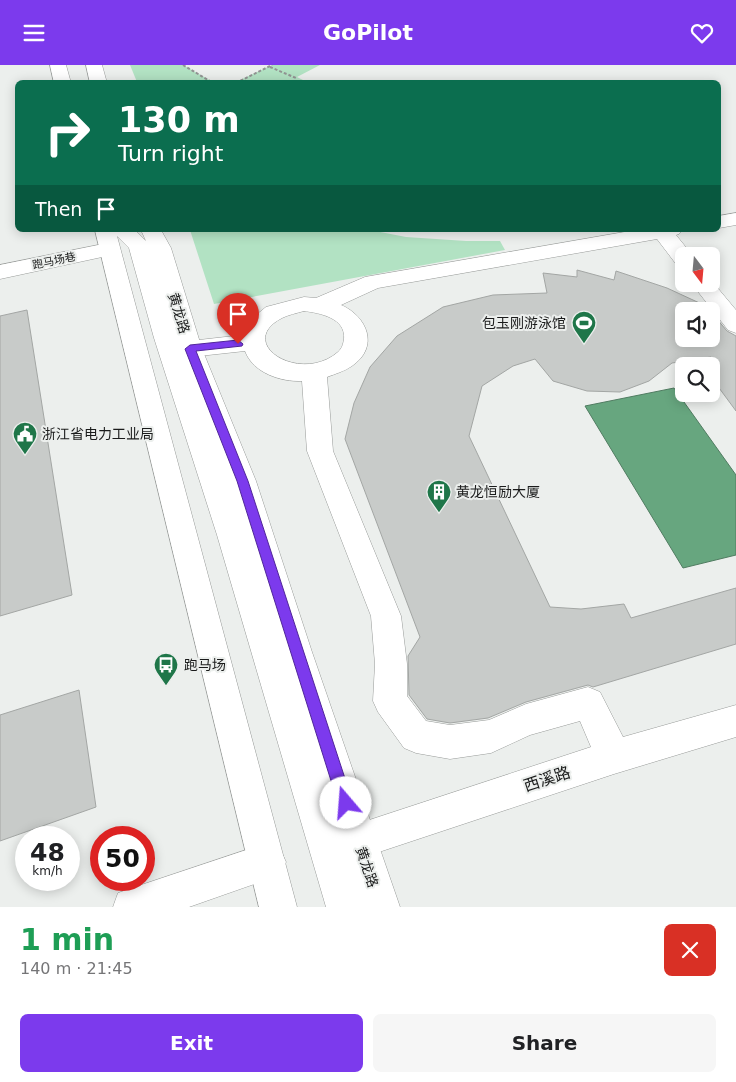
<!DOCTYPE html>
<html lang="en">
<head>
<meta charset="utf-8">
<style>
  body { margin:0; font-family:"DejaVu Sans","Noto Sans SC",sans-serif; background:#f6f6f6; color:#202124; height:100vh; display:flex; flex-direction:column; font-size:19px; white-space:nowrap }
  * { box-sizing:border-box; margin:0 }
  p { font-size:16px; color:#757577 }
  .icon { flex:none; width:28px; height:28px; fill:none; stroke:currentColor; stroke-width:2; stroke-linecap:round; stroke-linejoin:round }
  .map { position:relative; height:842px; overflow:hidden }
  .details { display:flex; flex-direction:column; background:#fff; flex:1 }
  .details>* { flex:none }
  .top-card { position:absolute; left:15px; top:15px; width:706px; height:152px; border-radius:8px; box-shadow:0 2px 12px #0003; background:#0b6e4f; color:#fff; overflow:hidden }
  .needle { width:32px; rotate:164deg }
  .fabs { position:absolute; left:675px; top:182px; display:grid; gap:10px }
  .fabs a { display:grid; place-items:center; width:45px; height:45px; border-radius:8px; background:#fff; box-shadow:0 2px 12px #0003; font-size:25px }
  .speed { position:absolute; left:15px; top:761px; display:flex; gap:10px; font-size:25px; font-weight:700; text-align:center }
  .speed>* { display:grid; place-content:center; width:65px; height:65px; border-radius:50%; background:#fff; box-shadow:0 2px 12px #0003; line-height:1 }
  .speed small { font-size:12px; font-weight:400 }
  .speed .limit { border:8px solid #d22; background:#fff; color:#111 }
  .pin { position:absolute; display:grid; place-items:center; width:42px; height:42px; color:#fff; margin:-51px -21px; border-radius:50% 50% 50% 0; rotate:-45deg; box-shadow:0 0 5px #0007 }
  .pin .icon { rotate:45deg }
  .me { position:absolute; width:55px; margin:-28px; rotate:342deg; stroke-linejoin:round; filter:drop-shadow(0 0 4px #0008) }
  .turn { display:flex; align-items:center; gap:18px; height:105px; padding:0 20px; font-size:22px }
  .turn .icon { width:65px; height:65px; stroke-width:2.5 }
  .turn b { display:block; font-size:35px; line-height:42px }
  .then { display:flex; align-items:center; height:48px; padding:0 20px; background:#0003; gap:10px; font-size:19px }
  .round { display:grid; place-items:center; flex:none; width:52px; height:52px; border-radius:8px; background:#f6f6f6 }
  .headline { display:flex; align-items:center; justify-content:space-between; height:85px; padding:0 20px }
  h1 { font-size:30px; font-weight:800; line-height:38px; color:#1e9e55 }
  .action { display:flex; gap:10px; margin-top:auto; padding:10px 20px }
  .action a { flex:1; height:58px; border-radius:8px; background:#7c3aed; color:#fff; font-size:20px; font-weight:800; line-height:58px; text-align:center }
  .action a+a { background:#f6f6f6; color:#202124 }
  header { display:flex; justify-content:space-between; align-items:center; height:65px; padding:0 20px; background:#7c3aed; color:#fff; font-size:22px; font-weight:800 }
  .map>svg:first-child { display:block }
  .green { fill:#b2e2c3 }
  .water { fill:#67a67f; stroke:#507c61 }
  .building { fill:#c8cbc9; stroke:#a3a6a4 }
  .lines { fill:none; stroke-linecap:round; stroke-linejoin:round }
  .minor-casing { stroke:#989b99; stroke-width:1 }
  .major-casing { stroke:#989b99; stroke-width:1 }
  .path { stroke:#929493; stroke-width:2; stroke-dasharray:3 2; stroke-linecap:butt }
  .minor { fill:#fff; fill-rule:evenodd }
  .major { fill:#fff; fill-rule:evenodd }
  .route { fill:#7c3aed; stroke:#51269a }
  .labels { text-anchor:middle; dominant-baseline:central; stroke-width:4; stroke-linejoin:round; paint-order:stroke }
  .far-street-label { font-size:11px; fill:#1a1b1b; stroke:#ecefed }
  .street-label { font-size:14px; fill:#1a1b1b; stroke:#ecefed }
  .poi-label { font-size:14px; fill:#1a1b1b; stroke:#ecefed; text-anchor:start }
  .near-street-label { font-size:16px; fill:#1a1b1b; stroke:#ecefed }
</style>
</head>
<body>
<header><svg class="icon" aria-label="menu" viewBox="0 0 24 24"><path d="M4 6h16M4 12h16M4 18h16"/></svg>GoPilot<svg class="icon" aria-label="heart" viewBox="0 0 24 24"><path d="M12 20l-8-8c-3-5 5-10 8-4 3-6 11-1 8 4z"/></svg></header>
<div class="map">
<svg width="736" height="842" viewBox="0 0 736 842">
  <rect width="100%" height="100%" fill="#ecefed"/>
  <g class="green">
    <path d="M130 0H183L213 17H137Z"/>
    <path d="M272 0H320L297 12 307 17H236Z"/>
    <path d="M190 165H370L406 172 466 176H500L505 185 214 239Z"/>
  </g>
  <path class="water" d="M674 323 736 410V490L683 503 585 341Z"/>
  <g class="building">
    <path d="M577 205 614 215 616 206 667 223 706 241 711 246H684V274H711V247L727 266 736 271V346L711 312V292L672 298 649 316 620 327 587 326 553 316 535 294 513 301 482 321 469 371 550 542 581 544 624 539 631 553 736 523V579L593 622 588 620 526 637 488 653 450 658 427 654 409 630 408 591 420 572 345 374 354 338 370 302 397 271 443 242 493 230 547 228 543 208 577 212Z"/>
    <path d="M27 245 72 530 0 551V251Z"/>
    <path d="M79 625 96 742 0 776V650Z"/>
  </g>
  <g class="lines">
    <defs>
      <g id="minor">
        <path d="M736 148V160L719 163V151Z"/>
        <path d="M636 165H682L679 169 676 170 693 191H684V201L676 199 657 174 378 223 341 240C367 251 380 282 352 301 345 306 335 309 327 312L333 386 401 551 407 599V631L426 656 450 660 489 655 526 639 588 622 600 627 623 672 736 640V672L614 709 358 794 345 789 340 776 345 763 591 682 580 656 530 670 491 688 450 694 416 688 404 683 378 647 373 636 375 599 371 551 307 386 302 316C281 317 253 308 245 286L190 292 182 290 178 284 182 278 190 276 243 270 250 255 266 242 304 232 316 233 365 212ZM304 246C320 248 346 253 344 274 343 280 342 283 338 287 300 320 234 278 282 253 288 250 297 248 304 246Z"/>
        <path d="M108 178 116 179 119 184 116 189 0 214V200Z"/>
        <path d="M711 215 736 245V268L728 265 692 219H711Z"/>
        <path d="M267 778 280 784 286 797 280 810 189 842H113L118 828 132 823Z"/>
      </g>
      <g id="major">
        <path d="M50 0H66L71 18H54Z"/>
        <path d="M86 0H102L107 18H90Z"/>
        <path d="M95 165H135L146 176 141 165H161L171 183 202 284 256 416 312 587 400 842H326L217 470 154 273 129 183 117 171 297 842H259Z"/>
      </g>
    </defs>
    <use href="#minor" class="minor-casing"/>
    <use href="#major" class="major-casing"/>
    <g class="path">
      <path d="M183 0 213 18"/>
      <path d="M270 2 296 13"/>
      <path d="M236 18 272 0"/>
    </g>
    <use href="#minor" class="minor"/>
    <use href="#major" class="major"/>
  </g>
  <path class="route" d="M238 275 243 279 242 281 196 286 248 416 353 738 351 743 346 746 341 743 338 738 237 416 185 284 190 280Z"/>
  <defs>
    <symbol id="stadium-pin" viewBox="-11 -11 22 30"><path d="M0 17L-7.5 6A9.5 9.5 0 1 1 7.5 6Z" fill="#1f7649" stroke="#ecefed"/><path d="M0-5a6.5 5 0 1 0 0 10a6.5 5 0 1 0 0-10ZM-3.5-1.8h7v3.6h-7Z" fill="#fff"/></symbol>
    <symbol id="civic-pin" viewBox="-11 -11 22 30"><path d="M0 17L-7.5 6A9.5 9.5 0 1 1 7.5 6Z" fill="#1f7649" stroke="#ecefed"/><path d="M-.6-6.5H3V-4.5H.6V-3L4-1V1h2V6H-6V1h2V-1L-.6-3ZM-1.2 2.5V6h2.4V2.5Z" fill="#fff"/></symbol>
    <symbol id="building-pin" viewBox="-11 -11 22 30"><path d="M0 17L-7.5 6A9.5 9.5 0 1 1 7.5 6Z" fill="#1f7649" stroke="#ecefed"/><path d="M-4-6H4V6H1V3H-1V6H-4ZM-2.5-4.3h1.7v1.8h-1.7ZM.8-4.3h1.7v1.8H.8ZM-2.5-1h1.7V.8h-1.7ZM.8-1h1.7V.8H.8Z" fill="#fff"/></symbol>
    <symbol id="bus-pin" viewBox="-11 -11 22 30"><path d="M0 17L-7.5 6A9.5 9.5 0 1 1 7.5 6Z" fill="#1f7649" stroke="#ecefed"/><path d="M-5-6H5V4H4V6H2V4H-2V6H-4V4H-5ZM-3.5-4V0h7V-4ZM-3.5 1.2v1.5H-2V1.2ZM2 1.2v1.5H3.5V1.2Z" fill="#fff"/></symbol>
  </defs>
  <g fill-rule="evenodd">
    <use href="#stadium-pin" x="570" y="244" width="28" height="38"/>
    <use href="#civic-pin" x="11" y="355" width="28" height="38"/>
    <use href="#building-pin" x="425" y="413" width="28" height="38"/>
    <use href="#bus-pin" x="152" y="586" width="28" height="38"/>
  </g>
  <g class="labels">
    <g class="far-street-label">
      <text transform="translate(54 196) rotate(-12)">跑马场巷</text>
    </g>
    <g class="street-label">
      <text transform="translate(179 248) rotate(73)">黄龙路</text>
      <text transform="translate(367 802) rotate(71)">黄龙路</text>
    </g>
    <g class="poi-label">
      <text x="566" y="258" text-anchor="end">包玉刚游泳馆</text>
      <text x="42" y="369">浙江省电力工业局</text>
      <text x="456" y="427">黄龙恒励大厦</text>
      <text x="184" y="600">跑马场</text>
    </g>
    <g class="near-street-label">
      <text transform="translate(547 714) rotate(-18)">西溪路</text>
    </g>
  </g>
</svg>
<div class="fabs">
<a><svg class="needle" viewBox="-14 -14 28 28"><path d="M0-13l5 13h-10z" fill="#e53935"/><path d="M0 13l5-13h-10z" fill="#757577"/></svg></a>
<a><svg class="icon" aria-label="sound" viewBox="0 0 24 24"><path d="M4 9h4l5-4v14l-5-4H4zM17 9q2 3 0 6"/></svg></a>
<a><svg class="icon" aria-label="search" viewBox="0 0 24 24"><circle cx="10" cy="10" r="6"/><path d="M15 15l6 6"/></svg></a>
</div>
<div class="speed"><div>48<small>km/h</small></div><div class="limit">50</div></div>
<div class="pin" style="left:238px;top:279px;background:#d93025"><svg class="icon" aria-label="arrive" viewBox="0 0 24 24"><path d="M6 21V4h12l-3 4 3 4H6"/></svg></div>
<svg class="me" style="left:346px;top:738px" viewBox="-20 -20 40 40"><circle r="19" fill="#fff"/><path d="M0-13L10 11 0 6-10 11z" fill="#7c3aed"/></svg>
<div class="top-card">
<div class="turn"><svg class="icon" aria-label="right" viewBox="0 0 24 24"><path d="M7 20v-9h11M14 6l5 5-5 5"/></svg><div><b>130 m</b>Turn right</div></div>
<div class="then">Then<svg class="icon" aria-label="arrive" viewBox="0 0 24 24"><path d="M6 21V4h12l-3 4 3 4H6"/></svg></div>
</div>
</div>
<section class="details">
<div class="headline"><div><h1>1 min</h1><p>140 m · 21:45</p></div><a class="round" style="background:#d93025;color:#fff"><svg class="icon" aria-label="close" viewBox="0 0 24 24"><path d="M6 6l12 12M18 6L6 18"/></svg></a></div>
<div class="action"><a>Exit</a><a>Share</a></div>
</section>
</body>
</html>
